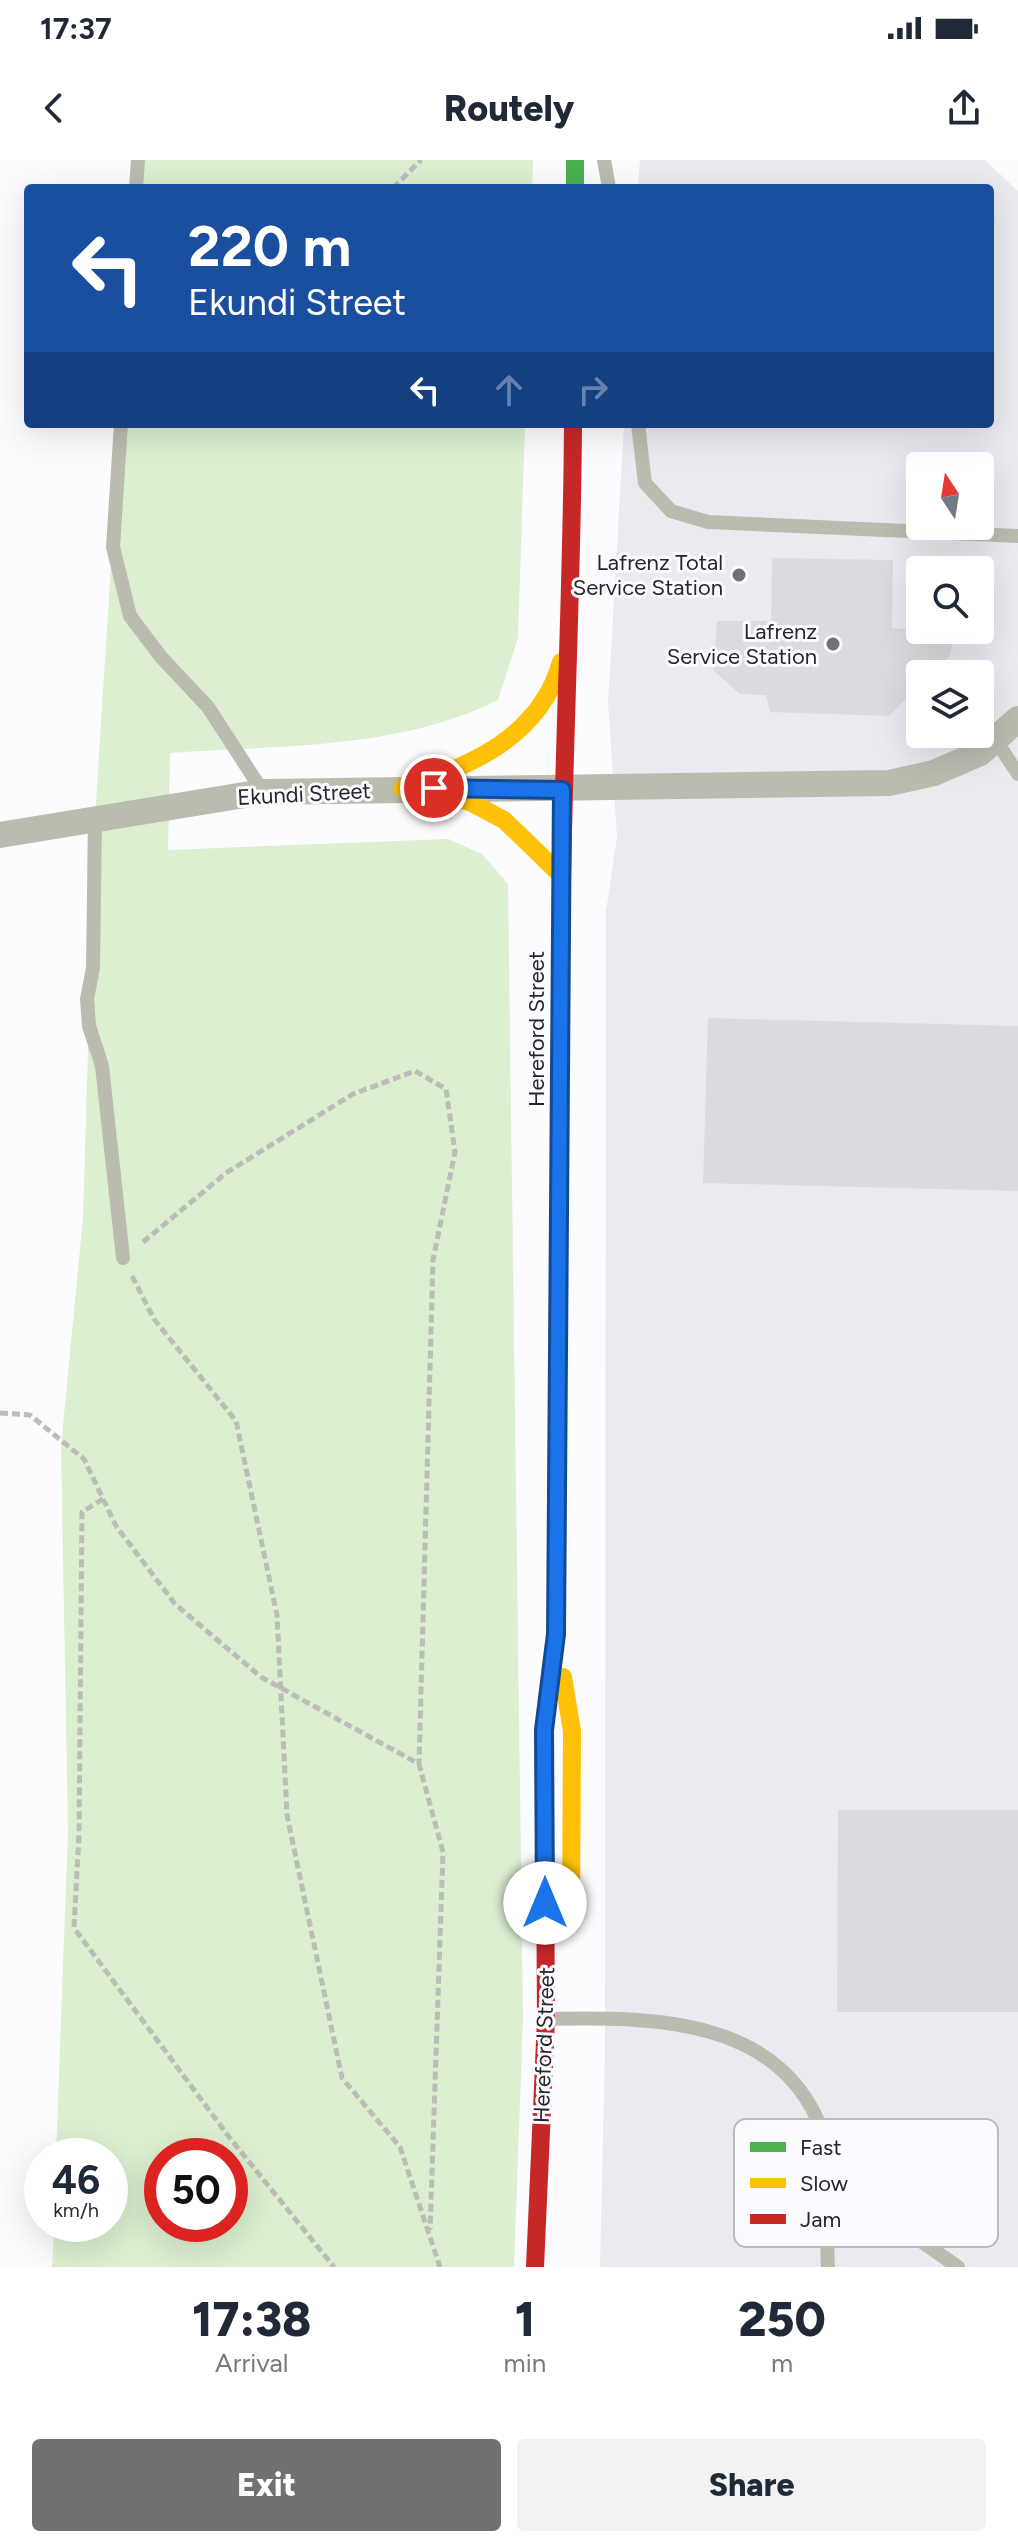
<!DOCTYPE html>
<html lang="en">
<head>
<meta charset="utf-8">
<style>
  body { margin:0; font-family:Figtree,sans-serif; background:#f2f2f3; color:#1f2937; height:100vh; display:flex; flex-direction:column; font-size:30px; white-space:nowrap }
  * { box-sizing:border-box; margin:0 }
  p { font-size:26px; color:#747a83 }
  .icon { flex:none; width:44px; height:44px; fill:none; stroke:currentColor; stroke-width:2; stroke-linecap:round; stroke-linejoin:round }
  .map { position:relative; height:2107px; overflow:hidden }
  .side { display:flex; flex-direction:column; background:#fff; flex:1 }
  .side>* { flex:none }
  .hud { position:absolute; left:24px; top:24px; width:970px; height:244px; border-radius:8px; box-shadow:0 8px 32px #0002; background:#1a4fa0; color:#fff; overflow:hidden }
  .needle { width:52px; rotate:348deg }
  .fabs { position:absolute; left:906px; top:292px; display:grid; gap:16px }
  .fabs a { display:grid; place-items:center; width:88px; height:88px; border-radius:8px; background:#fff; box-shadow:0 8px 32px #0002; font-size:40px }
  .speed { position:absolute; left:24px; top:1978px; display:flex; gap:16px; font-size:40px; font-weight:700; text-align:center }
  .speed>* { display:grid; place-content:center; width:104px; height:104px; border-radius:50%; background:#fff; box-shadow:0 8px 32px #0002; line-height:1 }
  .speed small { font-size:20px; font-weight:400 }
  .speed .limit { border:12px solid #d22; background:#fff; color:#111 }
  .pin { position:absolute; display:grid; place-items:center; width:68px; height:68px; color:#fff; margin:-34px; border:4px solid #fff; border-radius:50%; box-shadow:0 2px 8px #0007 }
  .me { position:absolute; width:88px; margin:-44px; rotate:0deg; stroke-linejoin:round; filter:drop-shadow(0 0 6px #0008) }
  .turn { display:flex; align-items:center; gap:28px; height:168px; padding:0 32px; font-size:36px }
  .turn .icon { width:104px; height:104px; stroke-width:2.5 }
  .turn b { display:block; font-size:56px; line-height:68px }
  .lanes { display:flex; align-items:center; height:76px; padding:0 32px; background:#0003; justify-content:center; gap:40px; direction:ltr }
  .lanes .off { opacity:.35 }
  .eta { display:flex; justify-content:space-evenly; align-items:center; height:136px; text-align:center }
  .eta b { font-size:48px; font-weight:800; line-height:56px }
  .button { display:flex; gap:16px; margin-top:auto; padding:16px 32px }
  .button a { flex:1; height:92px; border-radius:8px; background:#717174; color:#fff; font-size:32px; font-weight:800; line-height:92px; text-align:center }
  .button a+a { background:#f2f2f3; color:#1f2937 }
  .status { display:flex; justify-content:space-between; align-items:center; height:56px; padding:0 40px; background:#fff; direction:ltr }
  .status svg { height:22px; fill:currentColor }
  header { display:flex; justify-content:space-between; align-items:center; height:104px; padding:0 32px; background:#fff; font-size:36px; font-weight:800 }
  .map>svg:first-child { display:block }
  .built { fill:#eaeaf0; fill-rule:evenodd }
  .green { fill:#dcefd0; fill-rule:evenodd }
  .building { fill:#dcdbdf }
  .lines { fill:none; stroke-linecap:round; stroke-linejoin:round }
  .path { stroke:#bbbdb6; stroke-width:5; stroke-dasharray:8 4; stroke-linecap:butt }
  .lane { stroke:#bbbcb0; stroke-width:14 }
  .street { stroke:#bbbcb0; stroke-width:26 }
  .fast { stroke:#4caf50; stroke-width:18 }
  .slow { stroke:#ffc107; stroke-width:18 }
  .jam { stroke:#c62828; stroke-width:18 }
  .route-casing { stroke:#114b97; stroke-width:20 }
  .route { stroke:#1a73e8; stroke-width:14 }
  .poi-dot { fill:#717174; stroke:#fbfaff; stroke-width:3 }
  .labels { text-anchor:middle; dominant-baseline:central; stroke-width:6; stroke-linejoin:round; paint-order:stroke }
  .poi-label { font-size:22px; fill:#26262a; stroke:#fbfaff; text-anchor:end }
  .street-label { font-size:22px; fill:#26262a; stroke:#fbfaff }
  .key { fill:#fbfaff; stroke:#bbbabf; stroke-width:2 }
  .key-label { font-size:22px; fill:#26262a }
</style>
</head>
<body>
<div class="status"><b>17:37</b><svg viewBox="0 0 49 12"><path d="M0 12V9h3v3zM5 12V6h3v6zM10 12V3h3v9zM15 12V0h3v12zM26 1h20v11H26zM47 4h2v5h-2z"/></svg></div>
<header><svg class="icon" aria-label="back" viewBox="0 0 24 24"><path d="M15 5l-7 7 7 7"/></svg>Routely<svg class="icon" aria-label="share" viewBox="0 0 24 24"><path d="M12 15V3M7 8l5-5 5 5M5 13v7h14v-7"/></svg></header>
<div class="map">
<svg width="1018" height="2107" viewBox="0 0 1018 2107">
  <rect width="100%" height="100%" fill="#fcfbfe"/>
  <path class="built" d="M640 0H985L1018 31V2107H600L605 1888 606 752 617 677 608 543 624 264H990V28H638ZM920 306H980V366H920ZM920 410H980V470H920ZM920 514H980V574H920Z"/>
  <g class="green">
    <path d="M138 0H533L532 28H136Z"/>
    <path d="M120 264H525L518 478 498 540C398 590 280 585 170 593L168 690 448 679 482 694 508 724 523 1858 514 2107H52L54 2064H110V1996H56L68 1671 61 1286 83 1058 95 658ZM162 1996H230V2064H162Z"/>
  </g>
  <g class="building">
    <path d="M772 398 893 400 892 468 954 473 950 496 931 514H920V525L889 556 770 552 766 535 740 534 713 510 717 461H771Z"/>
    <path d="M708 858 1018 866V1031L703 1023Z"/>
    <path d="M838 1650H1018V1852H837Z"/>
  </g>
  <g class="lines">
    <g class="path">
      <path d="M393 28 421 0"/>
      <path d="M143 1082 226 1013 353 934 415 911 446 929 455 992 433 1100 419 1604"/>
      <path d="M132 1116 154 1159 236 1261 277 1455 287 1655 342 1918 400 1987 440 2107"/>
      <path d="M0 1253 30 1255 84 1299 116 1366 175 1444 261 1517 419 1604 443 1692 430 2070"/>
      <path d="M103 1339 82 1352 79 1675 74 1768 229 1977 334 2107"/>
    </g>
    <g class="lane">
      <path d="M604 0 609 28"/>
      <path d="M136 28 138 0"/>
      <path d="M121 264 113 387 130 456 161 497 208 547 263 632"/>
      <path d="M638 264 645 323 671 351 708 362 1018 376"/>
      <path d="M995 579 1018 614"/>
      <path d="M95 658 93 808 87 839 89 866 102 906 123 1098"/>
      <path d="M546 1859C653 1857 785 1856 825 1979 838 2022 824 2064 828 2107"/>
      <path d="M832 2030 908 2072 958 2107"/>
    </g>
    <path class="street" d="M0 675 263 632 889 623 934 613 980 593 1018 559"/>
    <g class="fast">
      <path d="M575 0V28"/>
      <path d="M558 1125 561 792"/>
    </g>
    <g class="slow">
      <path d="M402 628C470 607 540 577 561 502"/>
      <path d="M409 629 470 642 504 660 561 715"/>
      <path d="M563 1517 572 1571 571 1762"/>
      <path d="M545 1697 544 1570 556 1474 558 1125"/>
    </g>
    <g class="jam">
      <path d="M561 792C562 616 572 440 573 264"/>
      <path d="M535 2107 546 1859 545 1697"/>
    </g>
  </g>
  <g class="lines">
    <defs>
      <path id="route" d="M434 628 562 630 556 1474 544 1570 545 1743"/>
    </defs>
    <use href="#route" class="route-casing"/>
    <use href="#route" class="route"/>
  </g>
  <g class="poi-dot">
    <circle cx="739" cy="415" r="8"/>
    <circle cx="833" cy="484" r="8"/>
  </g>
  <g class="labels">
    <g class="poi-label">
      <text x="723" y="402">Lafrenz Total<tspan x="723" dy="25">Service Station</tspan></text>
      <text x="817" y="471">Lafrenz<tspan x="817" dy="25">Service Station</tspan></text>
    </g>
    <g class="street-label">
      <text transform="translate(304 634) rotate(-3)">Ekundi Street</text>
      <text transform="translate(536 869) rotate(-90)">Hereford Street</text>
      <text transform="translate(544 1885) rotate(-88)">Hereford Street</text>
    </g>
  </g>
  <rect x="734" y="1959" width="264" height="128" rx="12" class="key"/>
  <rect x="750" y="1982" width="36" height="10" fill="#4caf50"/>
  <rect x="750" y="2018" width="36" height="10" fill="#ffc107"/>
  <rect x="750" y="2054" width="36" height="10" fill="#c62828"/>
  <g class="key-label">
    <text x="800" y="1995">Fast</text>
    <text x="800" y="2031">Slow</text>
    <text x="800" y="2067">Jam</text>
  </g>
</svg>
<div class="fabs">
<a><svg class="needle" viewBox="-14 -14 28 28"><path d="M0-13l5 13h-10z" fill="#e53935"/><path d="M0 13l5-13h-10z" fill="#747a83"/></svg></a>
<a><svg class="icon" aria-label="search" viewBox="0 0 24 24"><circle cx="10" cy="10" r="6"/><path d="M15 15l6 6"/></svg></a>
<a><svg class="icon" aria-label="layers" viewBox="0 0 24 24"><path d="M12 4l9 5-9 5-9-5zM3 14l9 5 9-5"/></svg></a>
</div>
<div class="speed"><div>46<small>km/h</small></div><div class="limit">50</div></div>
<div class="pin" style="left:434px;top:628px;background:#d93025"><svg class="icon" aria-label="arrive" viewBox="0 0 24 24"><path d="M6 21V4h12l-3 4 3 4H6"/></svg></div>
<svg class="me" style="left:545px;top:1743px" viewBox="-20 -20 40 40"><circle r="19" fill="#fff"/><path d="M0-13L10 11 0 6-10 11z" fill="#1a73e8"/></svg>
<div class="hud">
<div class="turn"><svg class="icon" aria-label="left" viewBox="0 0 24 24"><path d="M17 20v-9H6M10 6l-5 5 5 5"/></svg><div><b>220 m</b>Ekundi Street</div></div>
<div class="lanes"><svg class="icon" aria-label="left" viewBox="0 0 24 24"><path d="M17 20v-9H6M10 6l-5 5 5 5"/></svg><svg class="icon off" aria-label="ahead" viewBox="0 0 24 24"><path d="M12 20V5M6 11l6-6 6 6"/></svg><svg class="icon off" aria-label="right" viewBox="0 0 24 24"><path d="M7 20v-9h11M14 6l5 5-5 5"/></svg></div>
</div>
</div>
<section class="side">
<div class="eta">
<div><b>17:38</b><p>Arrival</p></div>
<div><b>1</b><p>min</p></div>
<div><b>250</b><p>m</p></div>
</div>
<div class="button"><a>Exit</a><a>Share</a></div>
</section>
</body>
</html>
